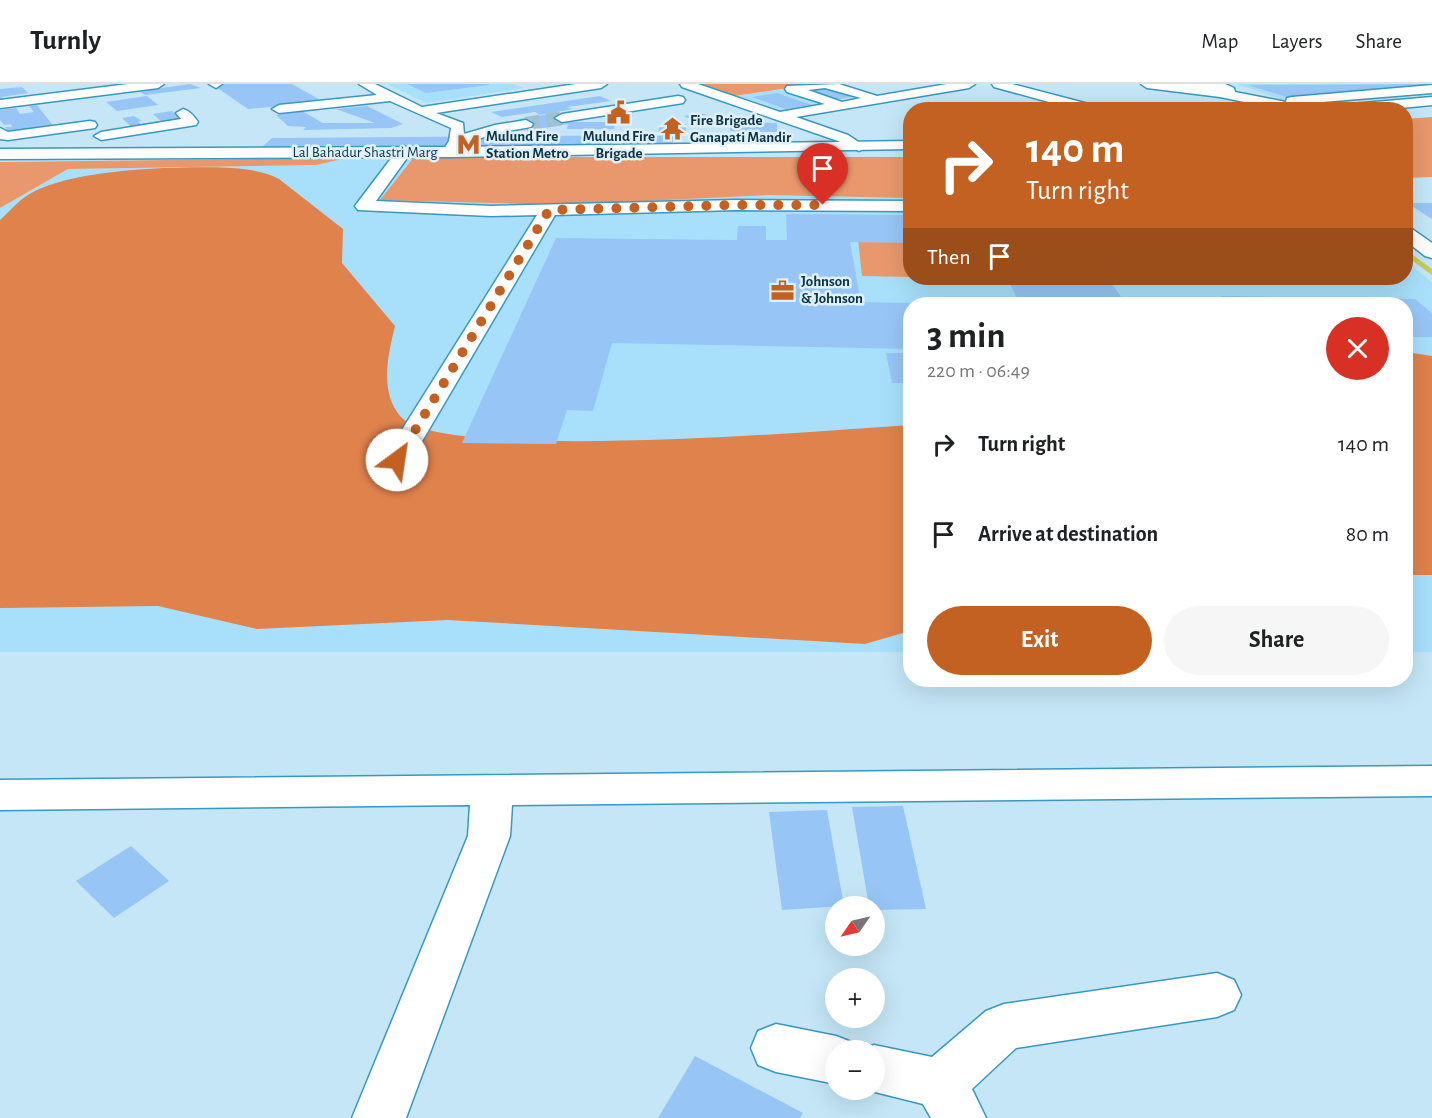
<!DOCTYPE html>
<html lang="en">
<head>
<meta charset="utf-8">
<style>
  body { margin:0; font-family:"Alegreya Sans",sans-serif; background:#f6f6f6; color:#202124; height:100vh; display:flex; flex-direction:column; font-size:22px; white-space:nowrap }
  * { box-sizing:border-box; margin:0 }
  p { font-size:20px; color:#757577 }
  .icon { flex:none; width:33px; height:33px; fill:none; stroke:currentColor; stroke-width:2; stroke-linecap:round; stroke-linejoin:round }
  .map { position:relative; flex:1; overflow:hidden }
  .drawer { position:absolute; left:903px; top:213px; width:510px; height:390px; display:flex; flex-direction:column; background:#fff; border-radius:24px; box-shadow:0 6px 24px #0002 }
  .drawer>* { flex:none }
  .banner { position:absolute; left:903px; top:18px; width:510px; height:183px; border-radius:24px; box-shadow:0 6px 24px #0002; background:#c26121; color:#fff; overflow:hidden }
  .needle { width:39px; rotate:236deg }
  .controls { position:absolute; left:825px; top:812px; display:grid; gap:12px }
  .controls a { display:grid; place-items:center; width:60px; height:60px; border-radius:50%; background:#fff; box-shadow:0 6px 24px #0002; font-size:30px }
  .pin { position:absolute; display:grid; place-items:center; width:51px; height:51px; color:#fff; margin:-62px -26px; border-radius:50% 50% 50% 0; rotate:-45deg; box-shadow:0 0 6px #0007 }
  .pin .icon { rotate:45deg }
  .me { position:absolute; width:66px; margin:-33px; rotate:31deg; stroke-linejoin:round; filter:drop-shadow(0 0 4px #0008) }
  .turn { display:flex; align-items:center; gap:21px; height:126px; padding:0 24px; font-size:27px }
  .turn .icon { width:78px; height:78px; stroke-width:2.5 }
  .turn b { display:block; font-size:42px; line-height:51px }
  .then { display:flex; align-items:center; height:57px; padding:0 24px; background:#0003; gap:12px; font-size:22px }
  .round { display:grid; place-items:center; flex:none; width:63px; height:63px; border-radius:32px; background:#f6f6f6 }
  .headline { display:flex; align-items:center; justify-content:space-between; height:102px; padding:0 24px }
  h1 { font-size:36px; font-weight:600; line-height:45px }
  .primary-button { display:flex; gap:12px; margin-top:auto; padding:12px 24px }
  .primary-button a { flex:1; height:69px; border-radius:36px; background:#c26121; color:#fff; font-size:24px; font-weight:600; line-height:69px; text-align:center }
  .primary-button a+a { background:#f6f6f6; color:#202124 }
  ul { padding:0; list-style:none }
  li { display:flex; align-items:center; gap:18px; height:90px; padding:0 24px }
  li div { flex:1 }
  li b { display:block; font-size:22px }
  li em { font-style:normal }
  header { display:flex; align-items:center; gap:36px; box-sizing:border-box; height:84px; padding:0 30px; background:#fff; border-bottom:2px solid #e0e0e0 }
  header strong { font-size:28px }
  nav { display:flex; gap:33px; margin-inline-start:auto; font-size:21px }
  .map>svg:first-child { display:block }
  .built { fill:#a8e0fb }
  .green { fill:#e8986c }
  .forest { fill:#e0824c }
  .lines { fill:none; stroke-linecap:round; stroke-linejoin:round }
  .stream { fill:#c9c958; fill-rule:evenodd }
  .building { fill:#97c6f6 }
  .minor-tunnel { stroke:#9fc2d3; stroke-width:14; stroke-dasharray:14 7; stroke-linecap:butt }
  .minor-casing { stroke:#3998bf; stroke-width:3 }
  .major-casing { stroke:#3998bf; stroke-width:3 }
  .minor { fill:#fff; fill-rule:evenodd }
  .major { fill:#fff; fill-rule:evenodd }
  .route { stroke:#c26121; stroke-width:10; stroke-dasharray:0 18 }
  .labels { text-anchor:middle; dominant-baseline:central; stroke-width:5; stroke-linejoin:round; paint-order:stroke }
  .far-poi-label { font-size:15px; font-weight:bold; fill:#0c3445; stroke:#dff0f8; text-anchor:start }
  .far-street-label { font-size:15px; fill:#0c3445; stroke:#dff0f8 }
</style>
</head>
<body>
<header>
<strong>Turnly</strong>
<nav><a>Map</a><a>Layers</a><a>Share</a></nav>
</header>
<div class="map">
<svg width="1432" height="1034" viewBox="0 0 1432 1034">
  <rect width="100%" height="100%" fill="#c4e6f6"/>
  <g class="built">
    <path d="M387 0H514L524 4 426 19Z"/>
    <path d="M1236 0H1432V10L1300 21Z"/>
    <path d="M784 5 826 20 784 27 737 12Z"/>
    <path d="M910 73V194H1406V178L1432 198V568H1406V220H910V568H0V124L68 85 316 81 347 74Z"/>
  </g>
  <g class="green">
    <path d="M699 0H814L735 12Z"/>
    <path d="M1432 33V93L1406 94V35Z"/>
    <path d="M414 73H910V114L769 111 562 121 380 116Z"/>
    <path d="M347 74 316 81 68 85 0 124V78Z"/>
    <path d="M858 155 910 157V193L862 192Z"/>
  </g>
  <g class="forest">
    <path d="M163 84C198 84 249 79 279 95L343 145 342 179 395 242C388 271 379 308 401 333 444 379 833 346 910 341V547L865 560 448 536 257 545 158 522 0 524V136C9 128 18 117 28 111 59 91 126 86 163 84Z"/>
    <path d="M1406 268 1432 272V491H1406Z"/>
  </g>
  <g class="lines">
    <path class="stream" d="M1406 166 1432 185V191L1406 172Z"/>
  </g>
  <g class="building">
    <path d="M190 0 201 4 145 11 140 7Z"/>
    <path d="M223 0H292L324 18 248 25 213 1Z"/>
    <path d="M407 0H489V1L426 9Z"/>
    <path d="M1432 0V3L1294 15 1247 1Z"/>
    <path d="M824 1 860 12 835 16 800 5Z"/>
    <path d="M22 3 28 9 1 13 4 16 0 17V5Z"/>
    <path d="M777 9 812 21 786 25 752 13Z"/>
    <path d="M147 12 158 21 117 27 106 18Z"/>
    <path d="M600 12 611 17 567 23 573 25 540 31 535 28 502 33 491 28Z"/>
    <path d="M37 21 55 44 10 50 5 43H12L11 40 4 41 0 36V26L16 24 20 30 34 28 29 22Z"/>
    <path d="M367 22 403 40 391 44 303 46 306 43 288 42 276 31 302 27 323 39H375L336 25Z"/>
    <path d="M172 27 185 39 134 46 122 34 134 32 142 37H138L141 40 161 37 153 30Z"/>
    <path d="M701 29 709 32 691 35 683 32Z"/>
    <path d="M551 30 569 38H615L614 45H567L568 40 539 45 518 35Z"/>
    <path d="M731 38 777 39V48L730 47Z"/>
    <path d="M660 40H686V49H658Z"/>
    <path d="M673 51V69L252 72 272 54Z"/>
    <path d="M1407 119H1432V135Z"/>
    <path d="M786 130 910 131V159L850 158 861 218 910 219V265L612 259 593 327 567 326 556 360 462 359 556 154 737 156 738 142H766V156H787Z"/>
    <path d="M1007 194H1108L1126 220H1020Z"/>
    <path d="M1151 194H1268L1275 200 1154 198Z"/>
    <path d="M1221 212 1415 215 1432 229V253H1406V220H1229Z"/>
    <path d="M886 269H910V299H892Z"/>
    <path d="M903 722 926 825 874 826V822H869L852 723Z"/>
    <path d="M827 726 844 822 782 826 769 728Z"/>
    <path d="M131 762 169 797 114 834 76 797Z"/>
    <path d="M695 972 803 1029 800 1034H658Z"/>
  </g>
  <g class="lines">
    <path class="minor-tunnel" d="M526 40 562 34"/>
    <defs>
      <g id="minor">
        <path d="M128 0H164L158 4 0 24V16Z"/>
        <path d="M209 0H222L216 4Z"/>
        <path d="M359 0H375L422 23 576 0H607L601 4 436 29 463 39 464 50 495 41 526 36 533 40 531 43 497 49 462 60 455 71 450 73 442 68 449 57 451 44 390 17 279 29 272 25 279 21 377 11Z"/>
        <path d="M680 0H698L780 28 825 20 787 8 785 5 787 2 839 0 877 12 947 0H975L969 4 796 33 848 51 866 63 859 67 838 57 682 3ZM825 4 861 14 842 18 808 6Z"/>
        <path d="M992 0H1012L1100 23 1101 26H1078L994 3Z"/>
        <path d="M1141 0H1225L1234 4 1235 8 1286 18 1287 14 1292 13 1432 1V9L1298 20 1312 26H1283L1220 13 1147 4Z"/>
        <path d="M678 12 683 13 685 16 683 19 562 38 555 34 562 30Z"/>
        <path d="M183 25C190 27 194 32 198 38L196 41 101 56 94 52 101 48 181 35 176 29Z"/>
        <path d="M90 37 95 38 97 41 95 44 8 56 0 55V44L8 48Z"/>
        <path d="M404 62 412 67 376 117 491 122 736 116 910 117V127L736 126 555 131 411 376 407 382 397 384 387 382 383 376 537 131 491 132 358 126 355 122 358 118 399 64Z"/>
        <path d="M1406 143 1412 145 1432 159V174L1425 172 1406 157Z"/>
        <path d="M1432 682V712L512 721 510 752 406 1034H352L468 752 470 721 0 726V696Z"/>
        <path d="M1217 889 1234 896 1241 911 1234 926 1217 933 1016 964 972 1005 986 1034H931L923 1020 863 1005H874V966H860L874 961 932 973 986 927 1004 920Z"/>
        <path d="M776 940 836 952 854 959 857 966H836V1000L776 988 758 981 751 964 758 947Z"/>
      </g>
      <g id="major">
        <path d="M1432 13V21L1380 26H1323L1329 22Z"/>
        <path d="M910 57V65L450 73 0 75V65L450 63Z"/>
      </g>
    </defs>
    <use href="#minor" class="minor-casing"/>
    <use href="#major" class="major-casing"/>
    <use href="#minor" class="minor"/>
    <use href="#major" class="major"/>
  </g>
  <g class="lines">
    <path class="route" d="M397 376 549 126 736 121H823"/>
  </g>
  <defs>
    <symbol id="civic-bare" viewBox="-9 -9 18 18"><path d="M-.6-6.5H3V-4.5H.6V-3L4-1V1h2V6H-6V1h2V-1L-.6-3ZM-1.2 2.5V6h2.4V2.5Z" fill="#c26121" stroke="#dff0f8" stroke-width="2.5" paint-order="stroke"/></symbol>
    <symbol id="temple-bare" viewBox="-9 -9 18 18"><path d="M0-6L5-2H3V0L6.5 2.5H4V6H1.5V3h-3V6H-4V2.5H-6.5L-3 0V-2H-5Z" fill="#c26121" stroke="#dff0f8" stroke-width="2.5" paint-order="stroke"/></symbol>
    <symbol id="metro-bare" viewBox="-9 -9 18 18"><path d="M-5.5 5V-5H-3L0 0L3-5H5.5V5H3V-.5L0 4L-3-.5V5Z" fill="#c26121" stroke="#dff0f8" stroke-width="2.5" paint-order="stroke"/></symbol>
    <symbol id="office-bare" viewBox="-9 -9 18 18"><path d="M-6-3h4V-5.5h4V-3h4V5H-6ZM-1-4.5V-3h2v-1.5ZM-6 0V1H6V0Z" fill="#c26121" stroke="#dff0f8" stroke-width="2.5" paint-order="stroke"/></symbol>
  </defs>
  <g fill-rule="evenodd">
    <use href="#civic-bare" x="602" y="12" width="33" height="33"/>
    <use href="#temple-bare" x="656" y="28" width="33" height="33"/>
    <use href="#metro-bare" x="452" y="44" width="33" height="33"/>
    <use href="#office-bare" x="766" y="190" width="33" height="33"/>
  </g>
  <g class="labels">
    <g class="far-poi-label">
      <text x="690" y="36">Fire Brigade<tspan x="690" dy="17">Ganapati Mandir</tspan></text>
      <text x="486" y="52">Mulund Fire<tspan x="486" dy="17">Station Metro</tspan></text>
      <text x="619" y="52" text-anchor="middle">Mulund Fire<tspan x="619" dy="17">Brigade</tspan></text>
      <text x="801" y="197">Johnson<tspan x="801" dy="17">&amp; Johnson</tspan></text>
    </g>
    <g class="far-street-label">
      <text x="365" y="68">Lal Bahadur Shastri Marg</text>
    </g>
  </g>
</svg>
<div class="controls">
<a><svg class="needle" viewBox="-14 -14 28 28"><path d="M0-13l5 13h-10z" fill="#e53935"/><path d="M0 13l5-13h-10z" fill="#757577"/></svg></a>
<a>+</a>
<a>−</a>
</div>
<div class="pin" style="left:823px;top:121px;background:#d93025"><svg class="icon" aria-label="arrive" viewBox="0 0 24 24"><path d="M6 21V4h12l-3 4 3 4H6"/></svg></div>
<svg class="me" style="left:397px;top:376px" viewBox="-20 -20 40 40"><circle r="19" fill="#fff"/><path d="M0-13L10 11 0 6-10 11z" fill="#c26121"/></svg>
<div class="banner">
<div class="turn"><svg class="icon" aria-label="right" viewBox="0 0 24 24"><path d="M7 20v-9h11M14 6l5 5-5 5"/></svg><div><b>140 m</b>Turn right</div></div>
<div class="then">Then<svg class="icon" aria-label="arrive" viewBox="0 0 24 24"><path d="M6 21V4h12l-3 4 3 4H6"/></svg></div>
</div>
<section class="drawer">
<div class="headline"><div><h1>3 min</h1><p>220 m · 06:49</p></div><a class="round" style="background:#d93025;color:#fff"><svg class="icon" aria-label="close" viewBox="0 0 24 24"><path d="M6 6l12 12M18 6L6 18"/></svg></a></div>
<ul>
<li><svg class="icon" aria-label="right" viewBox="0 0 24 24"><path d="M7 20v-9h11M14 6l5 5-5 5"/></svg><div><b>Turn right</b></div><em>140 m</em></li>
<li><svg class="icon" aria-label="arrive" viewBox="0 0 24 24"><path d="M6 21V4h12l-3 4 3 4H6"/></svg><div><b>Arrive at destination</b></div><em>80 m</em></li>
</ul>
<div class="primary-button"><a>Exit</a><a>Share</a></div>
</section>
</div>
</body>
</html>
